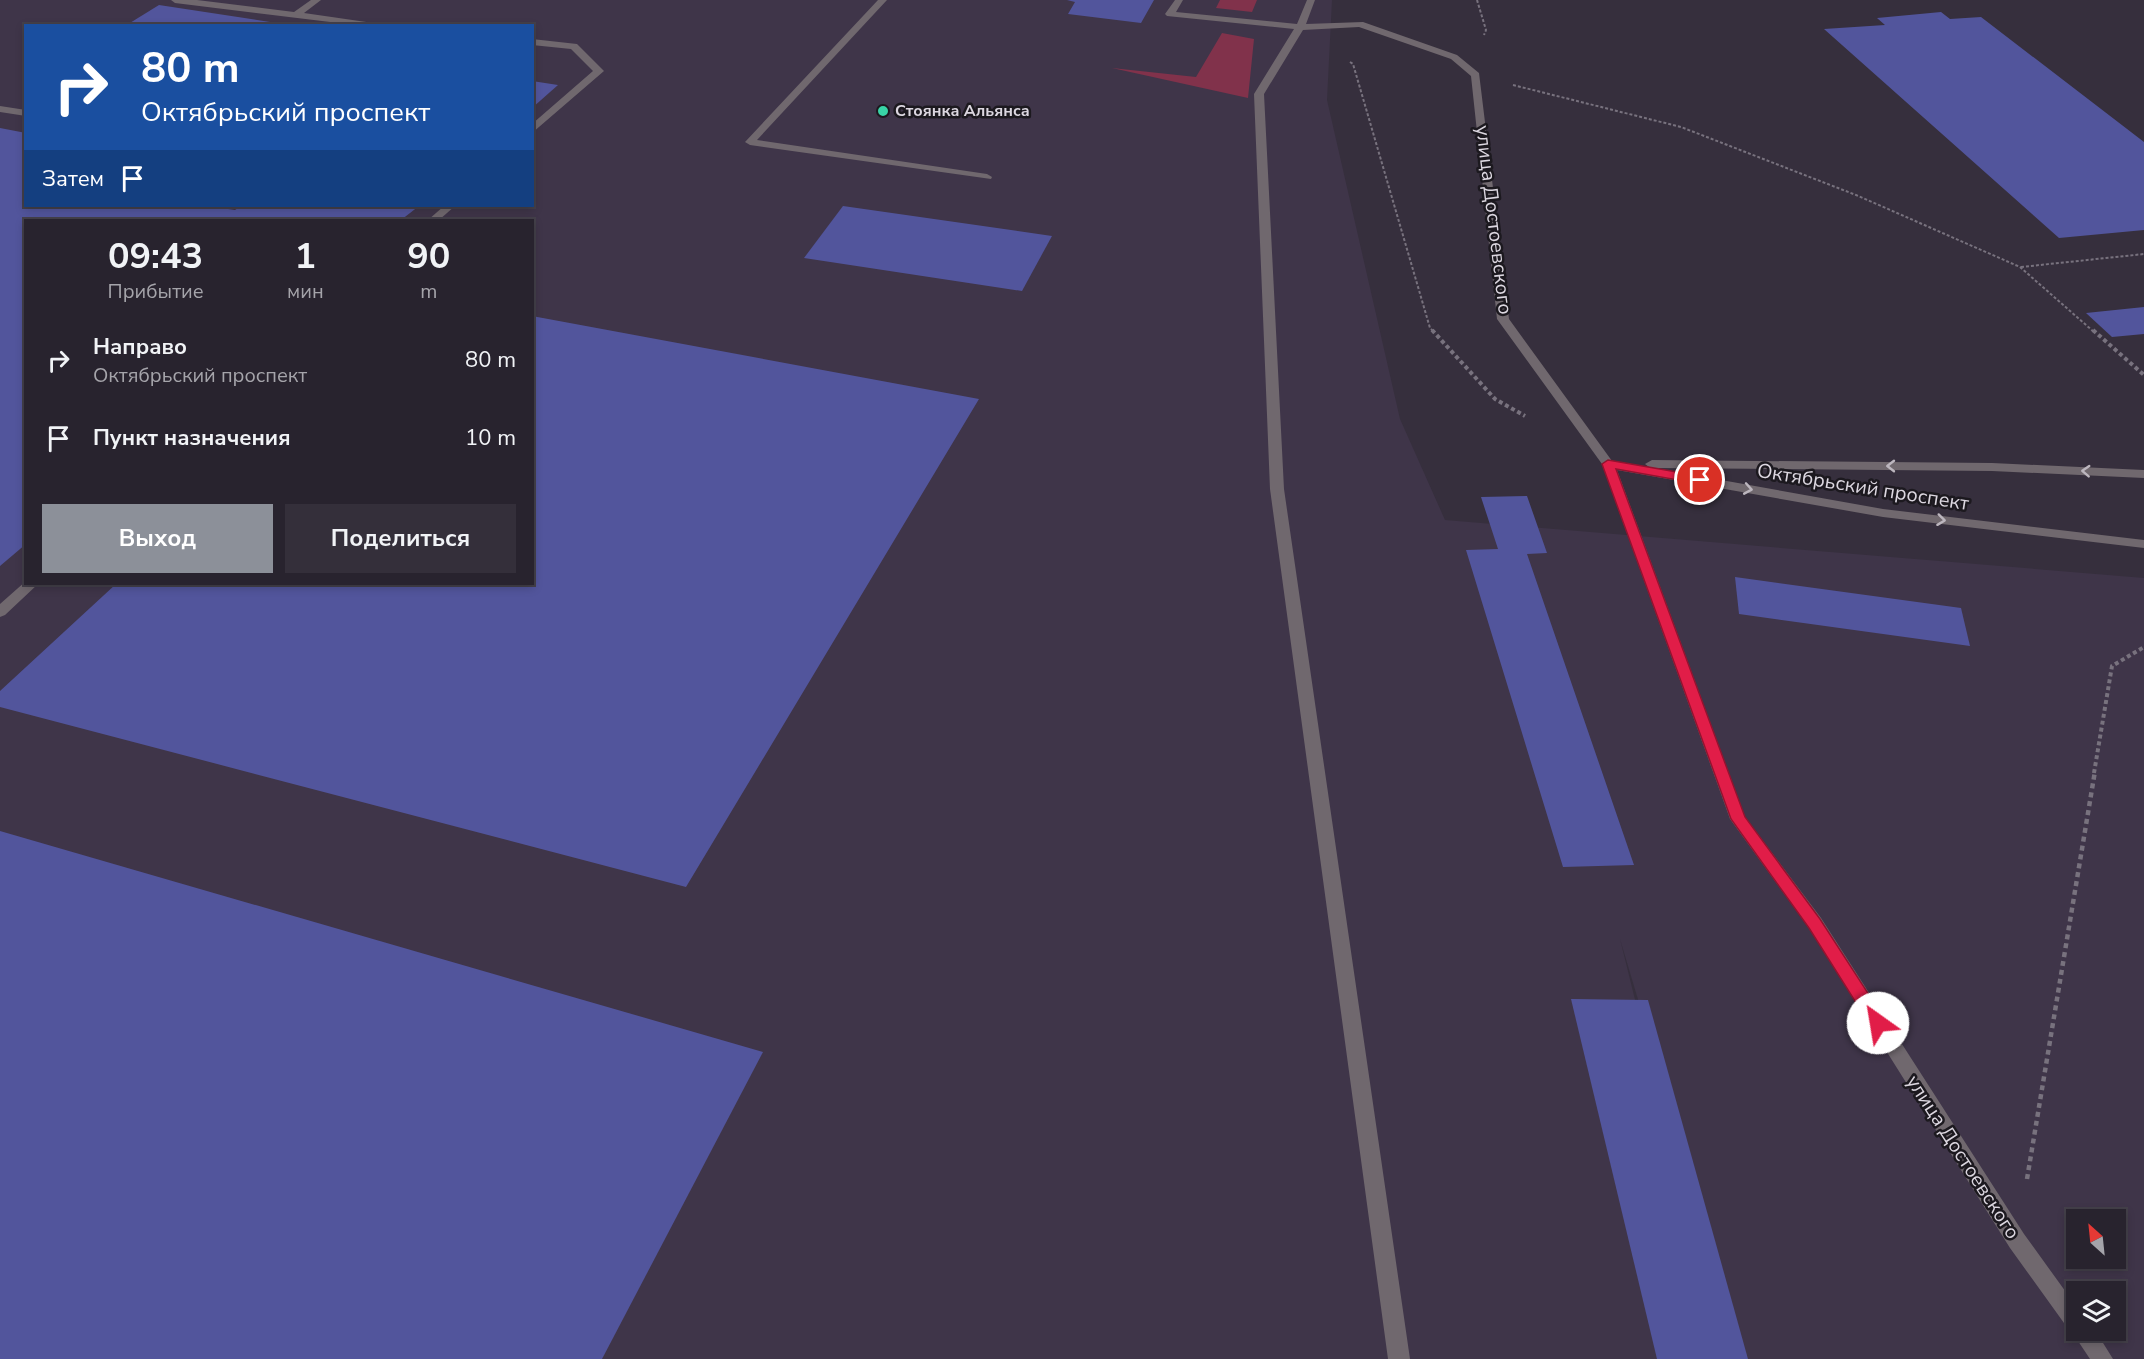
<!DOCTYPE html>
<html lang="ru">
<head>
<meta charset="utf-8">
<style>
  body { margin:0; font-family:"Nunito Sans",sans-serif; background:#342f3a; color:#f1f3f6; height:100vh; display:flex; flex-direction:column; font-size:22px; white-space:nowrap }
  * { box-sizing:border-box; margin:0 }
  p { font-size:20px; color:#a5a4aa }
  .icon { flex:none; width:33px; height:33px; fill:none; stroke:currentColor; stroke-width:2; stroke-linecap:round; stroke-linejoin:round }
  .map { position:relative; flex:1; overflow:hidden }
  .details { position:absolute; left:24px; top:219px; width:510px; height:366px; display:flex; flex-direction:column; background:#28232e; border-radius:0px; box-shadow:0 3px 9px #0003,0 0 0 2px #44404a }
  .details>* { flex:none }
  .guide { position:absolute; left:24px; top:24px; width:510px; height:183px; border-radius:0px; box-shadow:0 3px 9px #0003,0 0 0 2px #44404a; background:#1a4fa0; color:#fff; overflow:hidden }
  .needle { width:39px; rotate:333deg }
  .buttons { position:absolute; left:2066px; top:1209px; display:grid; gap:12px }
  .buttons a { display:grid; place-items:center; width:60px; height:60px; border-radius:0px; background:#28232e; box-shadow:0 3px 9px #0003,0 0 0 2px #44404a; font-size:30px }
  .pin { position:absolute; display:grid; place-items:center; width:51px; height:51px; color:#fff; margin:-26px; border:3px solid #fff; border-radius:50%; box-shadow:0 2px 6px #0007 }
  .me { position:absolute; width:66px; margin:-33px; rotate:328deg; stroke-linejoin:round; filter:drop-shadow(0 0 4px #0008) }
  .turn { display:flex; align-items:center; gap:21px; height:126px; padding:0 18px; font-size:27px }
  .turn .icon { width:78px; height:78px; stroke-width:2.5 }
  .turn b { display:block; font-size:42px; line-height:51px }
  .then { display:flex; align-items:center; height:57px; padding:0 18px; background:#0003; gap:12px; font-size:22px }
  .eta { display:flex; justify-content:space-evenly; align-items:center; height:102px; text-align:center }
  .eta b { font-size:36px; font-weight:700; line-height:42px }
  .button { display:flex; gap:12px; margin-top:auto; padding:12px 18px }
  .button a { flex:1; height:69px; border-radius:0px; background:#8c9099; color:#fff; font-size:24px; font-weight:700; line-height:69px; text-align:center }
  .button a+a { background:#342f3a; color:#f1f3f6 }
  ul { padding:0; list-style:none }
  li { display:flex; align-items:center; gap:18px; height:78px; padding:0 18px }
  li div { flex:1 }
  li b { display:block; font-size:22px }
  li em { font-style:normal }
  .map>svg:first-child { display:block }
  .built { fill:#3f3549; fill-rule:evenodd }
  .green { fill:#81324b }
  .building { fill:#52559c }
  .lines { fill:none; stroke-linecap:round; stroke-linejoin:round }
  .path-far2 { stroke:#78727e; stroke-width:2; stroke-dasharray:3 2; stroke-linecap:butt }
  .path-far1 { stroke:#78727e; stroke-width:4; stroke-dasharray:4 3; stroke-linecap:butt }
  .path { stroke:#78727e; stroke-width:4.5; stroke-dasharray:5 4; stroke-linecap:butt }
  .minor { fill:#70686e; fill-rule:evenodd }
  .oneway { stroke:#bcb6be }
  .route { fill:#e11d48; stroke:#92132f; stroke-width:1.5 }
  .poi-dot { fill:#38d4a6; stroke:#1c191f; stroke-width:2 }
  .labels { text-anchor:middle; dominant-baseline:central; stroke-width:5; stroke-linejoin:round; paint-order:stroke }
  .far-poi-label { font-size:16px; font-weight:bold; fill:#dcd7e0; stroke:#1c191f; text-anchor:start }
  .street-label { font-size:20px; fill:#dcd7e0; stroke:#1c191f }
</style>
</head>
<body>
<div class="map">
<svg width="2144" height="1359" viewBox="0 0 2144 1359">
  <rect width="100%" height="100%" fill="#362f3d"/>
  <path class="built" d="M0 0H1332L1327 100 1400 419 1445 520 2144 578V1359H1745L1620 939 1724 1359H0ZM26 26H532V206H26ZM26 220H532V584H26ZM2076 1220H2115V1258H2076ZM2076 1292H2115V1330H2076Z"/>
  <g class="green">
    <path d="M1220 0H1257L1252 12 1216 8Z"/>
    <path d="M1222 33 1254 39 1248 98 1112 68 1196 77Z"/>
  </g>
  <g class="building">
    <path d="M1067 0H1154L1141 23 1068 14 1075 2Z"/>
    <path d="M159 5 283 24V26H125Z"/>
    <path d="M1941 12 1950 19 1981 17 2144 142V230L2059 238 1824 29 1885 25 1877 18Z"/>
    <path d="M532 81 558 85 532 108Z"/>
    <path d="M0 128 26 133V206H208L235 210 241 206H419L401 220H26V544L0 566Z"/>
    <path d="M843 206 1052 236 1022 291 804 258Z"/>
    <path d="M2144 307V334L2112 337 2086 313Z"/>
    <path d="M532 316 979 399 686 887 0 707V691L116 584H532Z"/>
    <path d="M1527 496 1547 553 1527 554 1634 865 1563 867 1466 550 1498 549 1481 497Z"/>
    <path d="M1735 577 1961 608 1970 646 1739 614Z"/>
    <path d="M0 831 763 1052 602 1359H0Z"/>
    <path d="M1571 999 1648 1000 1748 1359H1657Z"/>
  </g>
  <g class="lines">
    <g class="path-far2">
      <path d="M1477 0 1486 30 1484 35"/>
      <path d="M1350 62 1353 64 1430 328 1434 332"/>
      <path d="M1513 85 1681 127 1856 195 2020 267 2094 332"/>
      <path d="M2021 267 2144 254"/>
    </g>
    <g class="path-far1">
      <path d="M1432 330 1495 399 1525 416"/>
      <path d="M2093 330 2144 375"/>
      <path d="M2094 773 2112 666 2144 647"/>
    </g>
    <path class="path" d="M2027 1179 2095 771"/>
    <g class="minor">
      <path d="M171 0H197L294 12 311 0H321L304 13 394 26H363L175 3Z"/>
      <path d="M878 0H887L757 140 987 174 992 177 991 179 750 145 745 142Z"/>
      <path d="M1175 0H1183L1176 12 1297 24 1307 0H1315L1306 24 1363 22 1457 55 1479 73 1509 319 1612 461 1649 467 1645 464 1652 460 1992 463 2144 470V478L1992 471 1654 468 1883 509 2144 540V548L1883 517 1617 470 1745 817 1821 918 2024 1234 2076 1306V1330H2095L2113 1359H2090L2072 1332 2069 1330 2010 1248 1809 928 1730 819 1602 464 1497 319 1471 76 1451 59 1359 27 1303 30 1264 94 1284 489 1410 1359H1388L1270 489 1254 94 1294 29 1167 16 1165 14Z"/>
      <path d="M532 39 577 44 604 71 532 133V124L593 71 571 49 532 45Z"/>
      <path d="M0 106 26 110V116L0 112Z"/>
      <path d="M444 206H455L439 220H428Z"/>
      <path d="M26 581V584H38L5 615 0 617V604Z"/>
    </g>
  </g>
  <defs><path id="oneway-chevron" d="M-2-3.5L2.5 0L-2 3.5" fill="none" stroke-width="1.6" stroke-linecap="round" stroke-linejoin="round" transform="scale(1.5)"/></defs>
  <g class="oneway">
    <use href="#oneway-chevron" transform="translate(1891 466) rotate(-180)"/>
    <use href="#oneway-chevron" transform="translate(2086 471) rotate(-177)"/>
    <use href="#oneway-chevron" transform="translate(1748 489) rotate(10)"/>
    <use href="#oneway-chevron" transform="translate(1941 520) rotate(7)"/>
  </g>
  <path class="route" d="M1608 460 1700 476 1706 480 1700 484 1616 469 1745 817 1820 919 1884 1018 1886 1023 1884 1028 1878 1030 1872 1028 1809 928 1731 819 1602 464Z"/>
  <circle class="poi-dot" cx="883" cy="111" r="6"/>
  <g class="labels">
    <g class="far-poi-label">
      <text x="895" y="111">Стоянка Альянса</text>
    </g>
    <g class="street-label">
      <text transform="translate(1494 220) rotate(83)">улица Достоевского</text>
      <text transform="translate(1863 487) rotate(9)">Октябрьский проспект</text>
      <text transform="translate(1963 1157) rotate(57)">улица Достоевского</text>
    </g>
  </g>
</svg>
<div class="buttons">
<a><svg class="needle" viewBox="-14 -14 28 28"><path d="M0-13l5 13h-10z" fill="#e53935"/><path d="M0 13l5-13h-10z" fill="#a5a4aa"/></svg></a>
<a><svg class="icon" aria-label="layers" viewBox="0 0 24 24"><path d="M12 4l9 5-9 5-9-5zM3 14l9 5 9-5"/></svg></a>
</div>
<div class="pin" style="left:1700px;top:480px;background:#d93025"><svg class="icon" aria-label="arrive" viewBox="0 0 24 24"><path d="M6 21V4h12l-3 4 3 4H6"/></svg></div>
<svg class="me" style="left:1878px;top:1023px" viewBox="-20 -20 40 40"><circle r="19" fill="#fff"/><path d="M0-13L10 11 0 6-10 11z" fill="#e11d48"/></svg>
<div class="guide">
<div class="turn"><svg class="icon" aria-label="right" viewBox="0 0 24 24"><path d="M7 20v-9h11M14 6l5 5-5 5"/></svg><div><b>80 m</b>Октябрьский проспект</div></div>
<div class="then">Затем<svg class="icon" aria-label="arrive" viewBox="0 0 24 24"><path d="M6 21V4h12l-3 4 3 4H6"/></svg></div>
</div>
<section class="details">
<div class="eta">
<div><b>09:43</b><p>Прибытие</p></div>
<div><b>1</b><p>мин</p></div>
<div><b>90</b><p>m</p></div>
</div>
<ul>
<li><svg class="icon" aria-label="right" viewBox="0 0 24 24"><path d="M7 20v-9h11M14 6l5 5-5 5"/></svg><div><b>Направо</b><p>Октябрьский проспект</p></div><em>80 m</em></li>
<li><svg class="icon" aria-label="arrive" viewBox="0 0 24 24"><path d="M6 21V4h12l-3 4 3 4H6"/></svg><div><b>Пункт назначения</b></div><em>10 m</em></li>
</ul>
<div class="button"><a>Выход</a><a>Поделиться</a></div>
</section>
</div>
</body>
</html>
